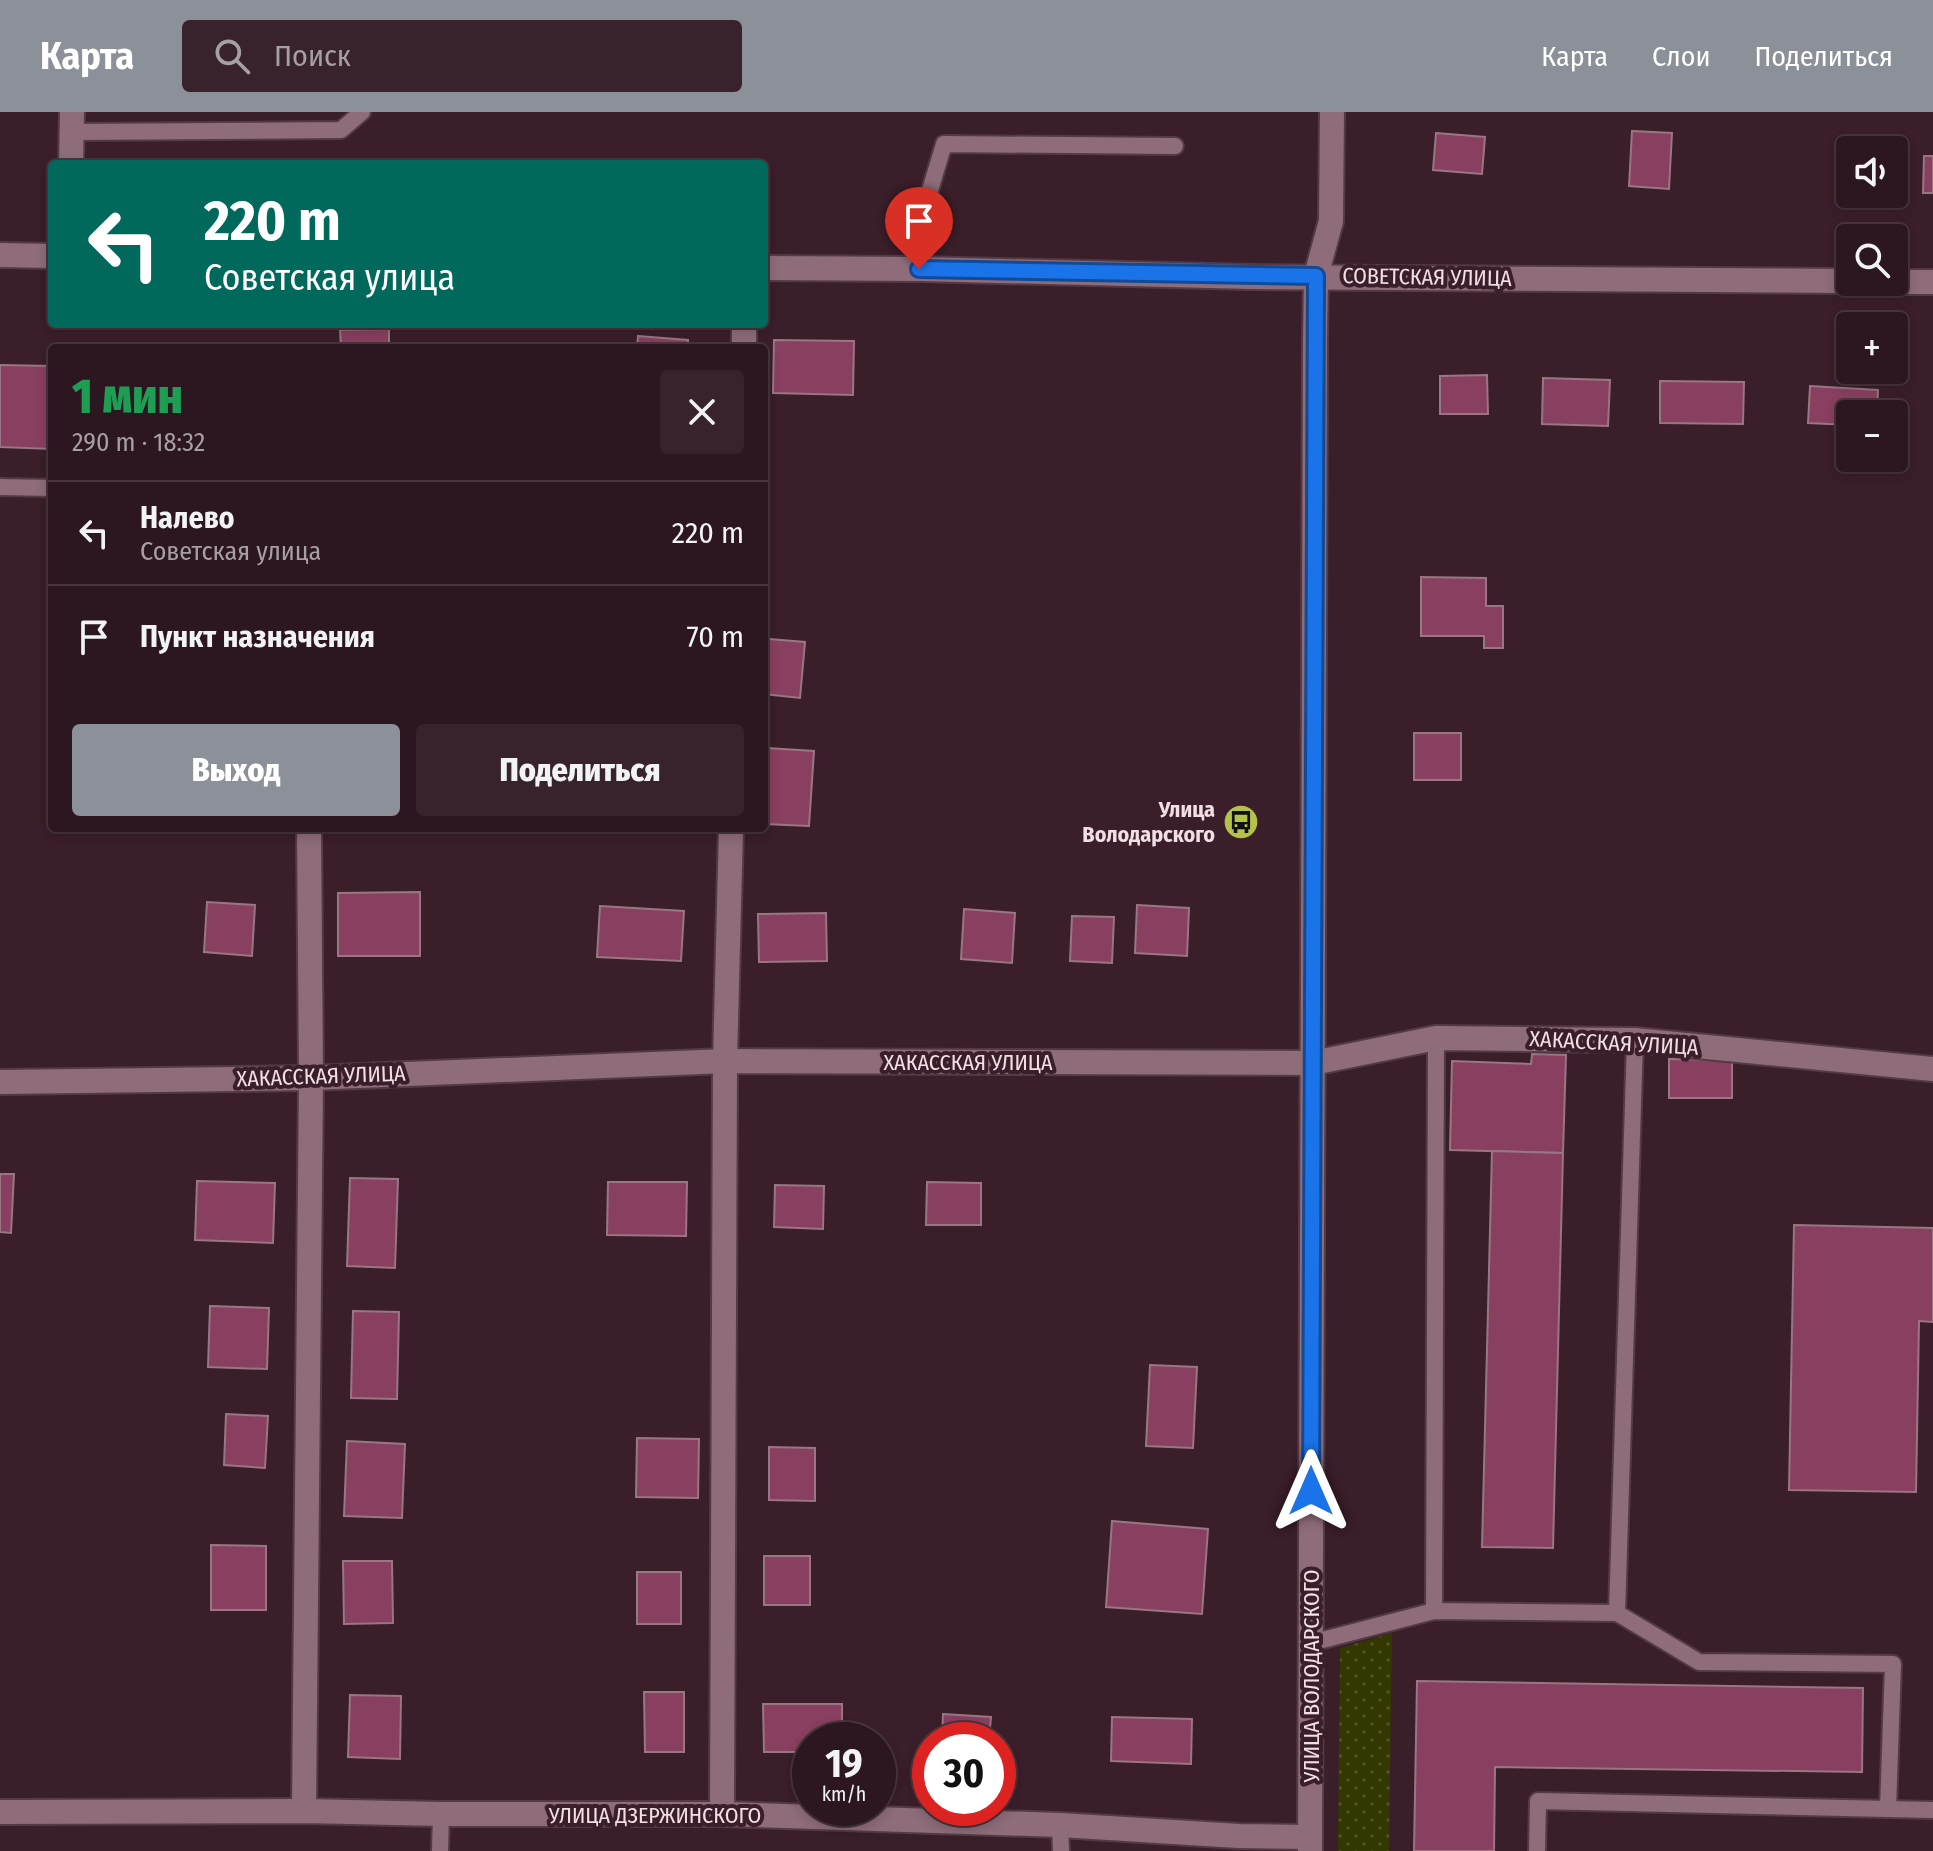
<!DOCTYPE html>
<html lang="ru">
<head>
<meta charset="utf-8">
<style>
  body { margin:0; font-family:"Fira Sans Condensed",sans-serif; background:#38232c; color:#f1f3f6; height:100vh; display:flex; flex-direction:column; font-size:30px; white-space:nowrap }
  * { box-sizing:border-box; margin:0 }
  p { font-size:26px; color:#a69fa4 }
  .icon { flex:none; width:44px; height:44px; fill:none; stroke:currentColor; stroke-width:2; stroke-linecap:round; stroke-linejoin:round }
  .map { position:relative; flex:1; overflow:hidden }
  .details { position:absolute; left:48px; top:232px; width:720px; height:488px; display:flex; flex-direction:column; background:#2c161f; border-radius:8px; box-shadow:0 4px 12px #0003,0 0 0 2px #48353d }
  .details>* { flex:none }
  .hud { position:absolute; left:48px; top:48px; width:720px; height:168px; border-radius:8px; box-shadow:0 4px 12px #0003,0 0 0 2px #48353d; background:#00695c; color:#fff; overflow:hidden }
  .tools { position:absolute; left:1836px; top:24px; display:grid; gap:16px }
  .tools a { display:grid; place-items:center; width:72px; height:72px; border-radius:8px; background:#2c161f; box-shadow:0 4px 12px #0003,0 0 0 2px #48353d; font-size:40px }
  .speed { position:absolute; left:792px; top:1610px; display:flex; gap:16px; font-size:40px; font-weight:700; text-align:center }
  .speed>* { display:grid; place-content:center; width:104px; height:104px; border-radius:50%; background:#2c161f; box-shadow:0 4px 12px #0003,0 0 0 2px #48353d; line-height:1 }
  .speed small { font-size:20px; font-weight:400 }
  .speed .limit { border:12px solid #d22; background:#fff; color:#111 }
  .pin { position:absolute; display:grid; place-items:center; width:68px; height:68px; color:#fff; margin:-82px -34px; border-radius:50% 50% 50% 0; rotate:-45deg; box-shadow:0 0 8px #0007 }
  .pin .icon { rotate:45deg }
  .me { position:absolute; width:88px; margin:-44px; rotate:0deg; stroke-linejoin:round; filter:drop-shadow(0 0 6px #0008) }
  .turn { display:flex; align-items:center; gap:28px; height:168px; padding:0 24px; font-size:36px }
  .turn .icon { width:104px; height:104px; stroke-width:2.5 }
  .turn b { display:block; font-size:56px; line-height:68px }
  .round { display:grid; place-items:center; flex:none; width:84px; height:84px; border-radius:8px; background:#38232c }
  .head { display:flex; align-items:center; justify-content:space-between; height:136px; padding:0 24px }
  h1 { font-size:48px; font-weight:800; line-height:60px; color:#1e9e55 }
  .cta { display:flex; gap:16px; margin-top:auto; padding:16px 24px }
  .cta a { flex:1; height:92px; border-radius:8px; background:#8c9099; color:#fff; font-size:32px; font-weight:800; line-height:92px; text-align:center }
  .cta a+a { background:#38232c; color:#f1f3f6 }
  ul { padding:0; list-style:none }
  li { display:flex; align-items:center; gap:24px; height:104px; padding:0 24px; border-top:2px solid #48353d }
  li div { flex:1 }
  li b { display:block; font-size:30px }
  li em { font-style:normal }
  header { display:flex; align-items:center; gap:48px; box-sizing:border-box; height:112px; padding:0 40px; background:#8c9099; color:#fff }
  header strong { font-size:38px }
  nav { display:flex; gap:44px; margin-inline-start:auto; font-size:28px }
  .search { width:560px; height:72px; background:#38232c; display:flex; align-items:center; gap:20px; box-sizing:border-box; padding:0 28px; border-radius:8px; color:#a69fa4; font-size:30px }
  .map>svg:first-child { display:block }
  .grass { fill:url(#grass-dots) }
  .building { fill:#893f5f; stroke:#997683; stroke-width:2 }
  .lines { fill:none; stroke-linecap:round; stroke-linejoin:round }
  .lane-casing { stroke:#523b45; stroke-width:20 }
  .street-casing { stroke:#523b45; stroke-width:28 }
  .lane { stroke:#8e6c79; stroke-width:16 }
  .street { stroke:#8e6c79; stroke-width:24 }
  .route-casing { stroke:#114b97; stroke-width:20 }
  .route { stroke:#1a73e8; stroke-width:14 }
  .labels { text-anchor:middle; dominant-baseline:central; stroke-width:8; stroke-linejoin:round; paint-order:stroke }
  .street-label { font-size:22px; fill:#f2dee5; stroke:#3a1e29 }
  .poi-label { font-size:22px; font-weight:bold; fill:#f2dee5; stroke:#3a1e29; text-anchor:end }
</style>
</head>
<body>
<header>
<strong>Карта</strong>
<div class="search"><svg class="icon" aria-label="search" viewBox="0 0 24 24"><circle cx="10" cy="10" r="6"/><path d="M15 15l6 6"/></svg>Поиск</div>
<nav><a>Карта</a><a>Слои</a><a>Поделиться</a></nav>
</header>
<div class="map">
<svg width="1933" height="1739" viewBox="0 0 1933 1739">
  <defs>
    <pattern id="grass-dots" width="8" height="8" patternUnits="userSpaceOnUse" patternTransform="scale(2)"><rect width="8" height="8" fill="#333800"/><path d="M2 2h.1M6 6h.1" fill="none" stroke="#515425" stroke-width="1.8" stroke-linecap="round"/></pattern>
  </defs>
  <rect width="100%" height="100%" fill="#3a1e29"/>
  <path class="grass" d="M1392 1521 1389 1739H1338L1340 1536Z"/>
  <g class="building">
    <path d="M1632 19 1672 21 1669 77 1629 74Z"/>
    <path d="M1436 21 1485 25 1482 62 1433 58Z"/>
    <path d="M1924 44H1933V81H1923Z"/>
    <path d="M389 217V236H341L340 218Z"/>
    <path d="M638 224 688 228V236H637Z"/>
    <path d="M774 228 854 229 853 283 773 281Z"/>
    <path d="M0 253 52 254V337L0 335Z"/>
    <path d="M1487 263 1488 302H1440V264Z"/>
    <path d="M1543 266 1610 268 1608 314 1542 312Z"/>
    <path d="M1660 269 1744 270 1743 312 1660 311Z"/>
    <path d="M1810 274 1878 278 1877 302H1850V313L1808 311Z"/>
    <path d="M1421 465 1486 466V494H1503V536H1484V524H1421Z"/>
    <path d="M769 527 805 530 800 586 764 582Z"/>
    <rect x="1414" y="621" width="47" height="47"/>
    <path d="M767 636 814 639 809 714 764 712Z"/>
    <path d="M420 780V844H338V781Z"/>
    <path d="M207 790 255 793 252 844 204 840Z"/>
    <path d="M1137 793 1189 796 1187 844 1135 841Z"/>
    <path d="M600 794 684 799 681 849 597 845Z"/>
    <path d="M964 797 1015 801 1012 851 961 847Z"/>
    <path d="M826 801 827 849 759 850 758 802Z"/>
    <path d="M1072 804 1114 805 1112 851 1070 849Z"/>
    <path d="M1532 942 1566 943 1563 1041 1450 1038 1452 949 1531 952Z"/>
    <path d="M1669 947 1732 948V986H1669Z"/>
    <path d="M1492 1039 1563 1041 1553 1436 1482 1435Z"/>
    <path d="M0 1062H14L11 1121 0 1120Z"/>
    <path d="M350 1066 398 1067 395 1156 347 1154Z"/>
    <path d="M197 1069 275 1071 273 1131 195 1128Z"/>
    <path d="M608 1070H687L686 1124 607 1123Z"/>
    <path d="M927 1070 981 1071V1113H926Z"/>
    <path d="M775 1073 824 1074 823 1117 774 1115Z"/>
    <path d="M1794 1113 1933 1116V1210L1919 1209 1916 1380 1789 1378Z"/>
    <path d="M210 1194 269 1196 267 1257 208 1255Z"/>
    <path d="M353 1199 399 1200 397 1287 351 1286Z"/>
    <path d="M1150 1253 1197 1255 1193 1336 1146 1334Z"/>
    <path d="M226 1302 268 1304 265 1356 224 1353Z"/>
    <path d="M637 1326 699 1327 698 1386 636 1385Z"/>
    <path d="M347 1329 405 1332 402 1406 344 1404Z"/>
    <path d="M769 1335 815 1336V1389L769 1388Z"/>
    <path d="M1112 1409 1208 1417 1202 1502 1106 1495Z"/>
    <path d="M211 1433 266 1434V1498H211Z"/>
    <rect x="764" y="1444" width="46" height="49"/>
    <path d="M343 1449H392L393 1511 344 1512Z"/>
    <rect x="637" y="1460" width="44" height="52"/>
    <path d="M1417 1569 1863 1576 1862 1660 1495 1655 1494 1739H1414Z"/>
    <path d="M644 1580H684V1640H645Z"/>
    <path d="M350 1583 401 1584 400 1647 348 1645Z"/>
    <path d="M763 1592H842V1628H810V1640H764Z"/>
    <path d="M943 1602 991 1605 989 1628H942Z"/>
    <path d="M1112 1605 1192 1607 1191 1652 1111 1649Z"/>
  </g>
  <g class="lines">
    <defs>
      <g id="lane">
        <path d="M72 20 341 18 362 0"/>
        <path d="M919 157 924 98 944 32 1175 34"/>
        <path d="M0 375 52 376"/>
        <path d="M1434 1499 1436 926"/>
        <path d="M1617 1501 1635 928"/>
        <path d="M1311 1531 1434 1499 1617 1501 1699 1550 1893 1552 1888 1697 1538 1689 1537 1739"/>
        <path d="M1888 1697 1933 1698"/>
        <path d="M1060 1713 1061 1739"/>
        <path d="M440 1739 441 1702"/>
      </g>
      <g id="street">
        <path d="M71 52 72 0"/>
        <path d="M0 143 52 144"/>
        <path d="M764 156 919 157 1251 165 1850 169"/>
        <path d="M1894 170H1933"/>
        <path d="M744 236V212"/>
        <path d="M0 970 311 966 725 949 1313 951 1436 926 1635 928 1933 957"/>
        <path d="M304 1699 311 966 309 716"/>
        <path d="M0 1700 304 1699 441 1702H722L1060 1713 1239 1724 1310 1725"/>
        <path d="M722 1702 725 949 731 716"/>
        <path d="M1310 1739 1315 228 1316 164 1331 109 1332 0"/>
      </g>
    </defs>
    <use href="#lane" class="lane-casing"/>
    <use href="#street" class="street-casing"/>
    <use href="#lane" class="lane"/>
    <use href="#street" class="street"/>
  </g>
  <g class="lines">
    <defs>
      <path id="route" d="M919 157 1316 164 1311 1379"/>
    </defs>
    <use href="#route" class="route-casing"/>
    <use href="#route" class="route"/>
  </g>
  <defs>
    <symbol id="bus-disc" viewBox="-11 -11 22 22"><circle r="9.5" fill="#b4c24a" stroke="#3a1e29"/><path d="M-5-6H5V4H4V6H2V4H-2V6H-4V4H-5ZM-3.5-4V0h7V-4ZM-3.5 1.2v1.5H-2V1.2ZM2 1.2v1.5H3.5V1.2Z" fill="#111"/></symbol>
  </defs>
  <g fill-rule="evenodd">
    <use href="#bus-disc" x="1221" y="690" width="40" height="40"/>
  </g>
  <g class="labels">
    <g class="street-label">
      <text transform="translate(1427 165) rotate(1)">СОВЕТСКАЯ УЛИЦА</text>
      <text transform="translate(1614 931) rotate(3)">ХАКАССКАЯ УЛИЦА</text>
      <text x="968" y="950">ХАКАССКАЯ УЛИЦА</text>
      <text transform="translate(321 964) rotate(-2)">ХАКАССКАЯ УЛИЦА</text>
      <text transform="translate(1311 1564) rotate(-90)">УЛИЦА ВОЛОДАРСКОГО</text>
      <text x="655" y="1703">УЛИЦА ДЗЕРЖИНСКОГО</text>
    </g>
    <g class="poi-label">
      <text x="1215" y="697">Улица<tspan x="1215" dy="25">Володарского</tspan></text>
    </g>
  </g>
</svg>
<div class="tools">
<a><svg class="icon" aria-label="sound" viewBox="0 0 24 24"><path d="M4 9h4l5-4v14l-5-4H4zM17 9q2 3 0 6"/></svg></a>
<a><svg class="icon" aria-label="search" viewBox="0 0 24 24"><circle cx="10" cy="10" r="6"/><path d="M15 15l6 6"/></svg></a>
<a>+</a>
<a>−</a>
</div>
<div class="speed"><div>19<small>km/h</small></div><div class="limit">30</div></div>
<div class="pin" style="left:919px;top:157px;background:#d93025"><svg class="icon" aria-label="arrive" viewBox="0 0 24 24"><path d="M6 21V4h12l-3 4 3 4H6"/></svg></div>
<svg class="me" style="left:1311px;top:1379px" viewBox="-20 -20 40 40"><path d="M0-17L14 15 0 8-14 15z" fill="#1a73e8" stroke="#fff" stroke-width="4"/></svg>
<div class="hud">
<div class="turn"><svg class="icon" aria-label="left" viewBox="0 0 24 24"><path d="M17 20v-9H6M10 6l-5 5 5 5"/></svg><div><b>220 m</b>Советская улица</div></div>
</div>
<section class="details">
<div class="head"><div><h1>1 мин</h1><p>290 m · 18:32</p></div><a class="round"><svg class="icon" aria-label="close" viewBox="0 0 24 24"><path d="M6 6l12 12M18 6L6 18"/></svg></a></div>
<ul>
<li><svg class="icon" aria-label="left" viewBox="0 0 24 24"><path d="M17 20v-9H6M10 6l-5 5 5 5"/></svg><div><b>Налево</b><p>Советская улица</p></div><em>220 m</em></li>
<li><svg class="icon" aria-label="arrive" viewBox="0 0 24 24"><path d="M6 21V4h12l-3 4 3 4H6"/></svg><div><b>Пункт назначения</b></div><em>70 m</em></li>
</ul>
<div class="cta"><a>Выход</a><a>Поделиться</a></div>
</section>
</div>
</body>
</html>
